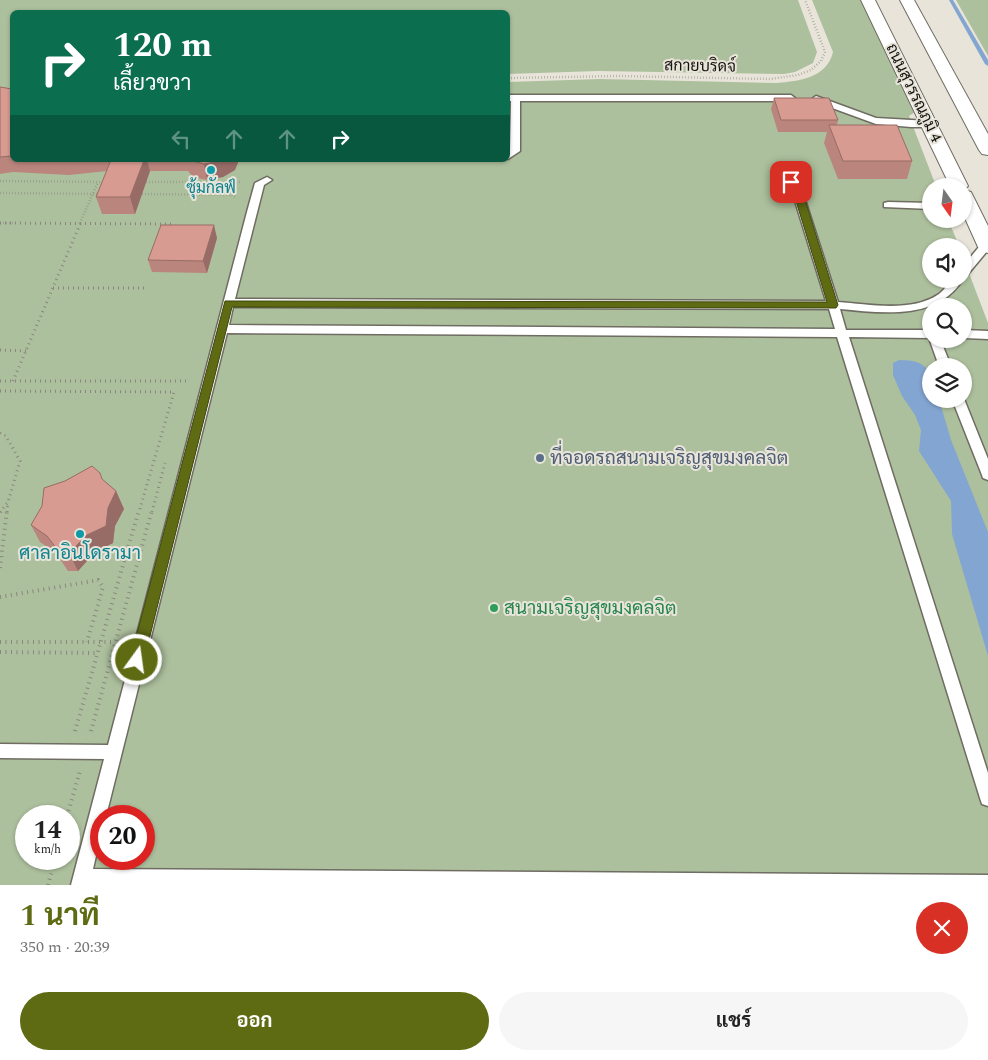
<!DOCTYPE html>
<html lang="th">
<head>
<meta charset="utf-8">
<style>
  body { margin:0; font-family:Spectral,Sarabun,serif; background:#f6f6f6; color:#222; height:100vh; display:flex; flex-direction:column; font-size:19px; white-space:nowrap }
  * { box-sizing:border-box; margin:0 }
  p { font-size:16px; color:#767676 }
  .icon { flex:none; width:28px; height:28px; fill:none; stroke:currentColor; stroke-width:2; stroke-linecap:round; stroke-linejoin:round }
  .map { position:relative; height:885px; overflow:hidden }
  .sheet { display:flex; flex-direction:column; background:#fff; flex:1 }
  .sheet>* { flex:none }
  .guide { position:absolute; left:10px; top:10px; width:500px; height:152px; border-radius:8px; box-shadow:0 1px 4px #0004; background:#0b6e4f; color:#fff; overflow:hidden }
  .needle { width:32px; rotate:166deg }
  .tools { position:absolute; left:922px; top:178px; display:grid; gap:10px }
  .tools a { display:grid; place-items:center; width:50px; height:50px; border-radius:50%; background:#fff; box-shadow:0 1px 4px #0004; font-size:25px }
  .speed { position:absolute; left:15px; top:805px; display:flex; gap:10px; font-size:25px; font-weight:700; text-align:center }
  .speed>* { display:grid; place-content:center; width:65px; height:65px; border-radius:50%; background:#fff; box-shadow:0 1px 4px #0004; line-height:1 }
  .speed small { font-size:12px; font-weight:400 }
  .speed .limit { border:8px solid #d22; background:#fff; color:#111 }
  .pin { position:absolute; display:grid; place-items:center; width:42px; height:42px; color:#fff; margin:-21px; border-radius:10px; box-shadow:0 2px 8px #0006 }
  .me { position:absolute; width:55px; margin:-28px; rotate:14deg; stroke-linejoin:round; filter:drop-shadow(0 0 4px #0008) }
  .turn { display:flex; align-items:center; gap:18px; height:105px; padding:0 20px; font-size:22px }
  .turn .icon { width:65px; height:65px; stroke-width:2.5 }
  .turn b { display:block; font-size:35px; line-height:42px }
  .lanes { display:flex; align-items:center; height:48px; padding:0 20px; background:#0003; justify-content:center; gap:25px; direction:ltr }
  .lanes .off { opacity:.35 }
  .round { display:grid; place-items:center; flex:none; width:52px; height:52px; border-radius:26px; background:#f6f6f6 }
  .summary { display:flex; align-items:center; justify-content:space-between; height:85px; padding:0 20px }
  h1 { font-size:30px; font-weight:700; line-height:38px; color:#5e6b13 }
  .button { display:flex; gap:10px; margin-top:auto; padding:10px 20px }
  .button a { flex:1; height:58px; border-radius:30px; background:#5e6b13; color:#fff; font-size:20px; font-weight:700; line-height:58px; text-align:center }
  .button a+a { background:#f6f6f6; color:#222 }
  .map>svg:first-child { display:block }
  .green { fill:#adc09d; fill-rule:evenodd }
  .water { fill:#83a5d1 }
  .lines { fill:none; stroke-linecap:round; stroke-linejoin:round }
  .stream { fill:#83a5d1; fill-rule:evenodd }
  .lane-casing { stroke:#6f6c62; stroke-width:3 }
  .street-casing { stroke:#6f6c62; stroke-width:2 }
  .path-far2 { stroke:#89867f; stroke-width:2.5; stroke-dasharray:0.5 2.5; stroke-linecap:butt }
  .path-far1 { stroke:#89867f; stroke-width:3; stroke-dasharray:1 4; stroke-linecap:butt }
  .path { stroke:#89867f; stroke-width:4; stroke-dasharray:1 4.5; stroke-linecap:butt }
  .lane { fill:#fff; fill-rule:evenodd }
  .street { fill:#fff; fill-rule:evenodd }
  .wall { fill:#ba857d }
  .shaded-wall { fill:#976c66 }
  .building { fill:#d89b91; stroke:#976c66 }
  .route { fill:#5e6b13; stroke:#3d460c }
  .culture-dot { fill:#0f9aa8; stroke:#e8e4d9; stroke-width:2 }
  .service-dot { fill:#5c6f8a; stroke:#e8e4d9; stroke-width:2 }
  .leisure-dot { fill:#2e9e5b; stroke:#e8e4d9; stroke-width:2 }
  .labels { text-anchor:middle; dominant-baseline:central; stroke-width:4; stroke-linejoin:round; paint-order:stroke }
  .far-street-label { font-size:16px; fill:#151410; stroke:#e8e4d9 }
  .far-culture-label { font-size:16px; fill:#0d838f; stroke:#e8e4d9 }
  .service-label { font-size:19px; fill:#4e5e75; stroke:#e8e4d9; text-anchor:start }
  .culture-label { font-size:19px; fill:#0d838f; stroke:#e8e4d9 }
  .leisure-label { font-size:19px; fill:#27864d; stroke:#e8e4d9; text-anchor:start }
</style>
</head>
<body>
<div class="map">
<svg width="988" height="885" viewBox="0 0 988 885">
  <rect width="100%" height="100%" fill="#e8e4d9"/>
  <g class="green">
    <path d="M0 0H798L817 52 813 63 795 72 784 74 598 71 508 74V12H12V160H508V82L600 79 777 83C799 81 827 78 833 52L812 0H863L918 110 909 116 936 186H931V219H948L959 246H931V279H964V260L988 323V885H0ZM931 306H964V339H931ZM931 366H964V399H931ZM26 816H69V859H26ZM101 816H144V859H101Z"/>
    <path d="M956 0H988V56Z"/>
  </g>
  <path class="water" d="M899 360C930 360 931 371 931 399H939L951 440 988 532V656L952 534 951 501 919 451 921 430 915 415 902 396 893 375V363Z"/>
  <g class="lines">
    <path class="stream" d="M949 0H953L988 60V66L985 64Z"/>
    <defs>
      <g id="lane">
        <path d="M508 95H791L795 98 791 101H520V151L508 159V152L510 150 511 101H508Z"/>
        <path d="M816 96 876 118 929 121 934 124 929 127H911L876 124 813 101 812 99Z"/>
        <path d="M267 177 272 180 264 185 235 299 826 301 791 188 786 182 791 179 801 187 838 302C868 304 912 313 939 294 944 290 948 284 952 279H963C938 321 882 313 840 309L846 330H931V339H940L951 366H939L929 338 849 337 988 773V806L982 804 980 798 837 337 227 333 106 816H101V834L93 869 988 875V885H71L104 759 0 758V744L108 745 247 212 255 183ZM233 307 829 309 835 329 229 325Z"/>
        <path d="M888 202 931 203V209L884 207V203Z"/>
        <path d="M988 241V250L968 274 964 275V265L983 242Z"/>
        <path d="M964 330 988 331V339L964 338Z"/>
        <path d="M952 399H964L988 459V480L983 478 982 475Z"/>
      </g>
      <g id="street">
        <path d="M861 0H875L968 186 964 190 971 192 988 226V253L981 251 978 247 964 216V186H950Z"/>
        <path d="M900 0H914L988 134V155L982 154 979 150Z"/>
      </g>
    </defs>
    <use href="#lane" class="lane-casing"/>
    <use href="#street" class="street-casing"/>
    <g class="path-far2">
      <path d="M508 78 617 76 770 79 798 75 811 70 821 61 825 52 805 0"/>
      <path d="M0 181 105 182"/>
      <path d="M143 182H242"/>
      <path d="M0 193 101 194"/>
      <path d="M142 194 232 195 237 198"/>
      <path d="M0 223H14"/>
      <path d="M80 223 98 182"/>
    </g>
    <g class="path-far1">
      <path d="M0 223 173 224"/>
      <path d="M53 288H148"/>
      <path d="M0 350 26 351"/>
      <path d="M0 381H188"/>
      <path d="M13 381 81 222"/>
      <path d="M0 391 174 392 139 512"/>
      <path d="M0 433 6 436 20 461 8 502 0 512"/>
      <path d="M7 512 8 502"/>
      <path d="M152 512 165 463"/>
    </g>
    <g class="path">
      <path d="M0 512 1 510"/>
      <path d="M0 568 7 510"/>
      <path d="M0 597 98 580 103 587 87 642"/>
      <path d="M0 642H115"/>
      <path d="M0 652 98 653"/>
      <path d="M75 731 139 510"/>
      <path d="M91 731 152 510"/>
      <path d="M67 816 80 771"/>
      <path d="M48 885 55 859"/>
    </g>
    <use href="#lane" class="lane"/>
    <use href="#street" class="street"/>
  </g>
  <g class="wall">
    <path d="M0 87 12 89V160H239L235 170 223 177 207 180 193 177 188 171H150L135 214H102L96 197 107 171 69 175 13 172 0 174Z"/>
    <path d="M774 98 838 120 837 125 912 161 907 179H838L824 143 827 132H778L771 109Z"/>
    <path d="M217 238 207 273 152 272 148 260Z"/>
    <path d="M104 481 116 491 124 509 115 526 113 543 95 552 78 571H68L56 553 40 542 31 525Z"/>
  </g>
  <g class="shaded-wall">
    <path d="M144 160H147L150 171 135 214 130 197Z"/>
    <path d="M222 160H239L235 170 223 177 207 180 204 164Z"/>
    <path d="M214 225 217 238 207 273 203 261Z"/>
    <path d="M116 491 124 509 115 526 113 543 95 552 78 571 69 553 108 508Z"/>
  </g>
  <g class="building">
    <path d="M0 87 12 89V156L0 157Z"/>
    <path d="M774 98H829L838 120H781Z"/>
    <path d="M829 125H897L912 161H843Z"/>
    <path d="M111 160H144L130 197H96Z"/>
    <path d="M189 160H222L220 161 204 164Z"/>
    <path d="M161 225H214L203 261 148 260Z"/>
    <path d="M92 466 100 473 102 479 116 491 108 508 106 526 87 535 69 553H60L47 536 31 525 42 506 44 488 65 481Z"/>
  </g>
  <path class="route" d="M788 180H794L801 187 838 305 836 308 232 307 144 660 142 664H132L130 660 225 301 827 302 792 188 787 182Z"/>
  <g class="culture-dot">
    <circle cx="211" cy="170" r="5"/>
    <circle cx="80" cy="534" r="5"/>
  </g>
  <circle class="service-dot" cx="540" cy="458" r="5"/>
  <circle class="leisure-dot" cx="494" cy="608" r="5"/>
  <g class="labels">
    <g class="far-street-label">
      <text transform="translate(700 66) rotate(1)">สกายบริดจ์</text>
      <text transform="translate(914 93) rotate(64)">ถนนสุวรรณภูมิ 4</text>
    </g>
    <g class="far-culture-label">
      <text x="211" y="188">ซุ้มกัลฟ์</text>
    </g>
    <g class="service-label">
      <text x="550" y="458">ที่จอดรถสนามเจริญสุขมงคลจิต</text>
    </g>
    <g class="culture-label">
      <text x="80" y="553">ศาลาอินโดรามา</text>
    </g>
    <g class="leisure-label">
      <text x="504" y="608">สนามเจริญสุขมงคลจิต</text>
    </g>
  </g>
</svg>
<div class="tools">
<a><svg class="needle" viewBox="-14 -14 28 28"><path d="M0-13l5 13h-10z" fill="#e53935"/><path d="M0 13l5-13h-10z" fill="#767676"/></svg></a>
<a><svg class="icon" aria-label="sound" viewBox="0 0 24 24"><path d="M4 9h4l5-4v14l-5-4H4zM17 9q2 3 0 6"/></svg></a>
<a><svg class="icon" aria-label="search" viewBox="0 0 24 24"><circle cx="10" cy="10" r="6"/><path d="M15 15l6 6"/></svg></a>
<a><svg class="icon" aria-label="layers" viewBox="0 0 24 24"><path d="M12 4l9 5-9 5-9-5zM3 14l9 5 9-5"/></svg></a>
</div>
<div class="speed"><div>14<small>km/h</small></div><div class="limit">20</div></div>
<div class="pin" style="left:791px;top:182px;background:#d93025"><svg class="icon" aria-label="arrive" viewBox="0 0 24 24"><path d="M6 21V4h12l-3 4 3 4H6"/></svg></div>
<svg class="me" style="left:137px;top:660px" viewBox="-20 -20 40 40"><circle r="17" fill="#5e6b13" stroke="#fff" stroke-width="3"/><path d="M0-11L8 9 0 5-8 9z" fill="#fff"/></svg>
<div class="guide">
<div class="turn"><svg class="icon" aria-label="right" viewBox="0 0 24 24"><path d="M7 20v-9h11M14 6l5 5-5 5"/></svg><div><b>120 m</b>เลี้ยวขวา</div></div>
<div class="lanes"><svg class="icon off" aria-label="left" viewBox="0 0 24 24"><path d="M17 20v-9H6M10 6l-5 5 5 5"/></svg><svg class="icon off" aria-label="ahead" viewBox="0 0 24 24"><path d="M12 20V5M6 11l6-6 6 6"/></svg><svg class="icon off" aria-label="ahead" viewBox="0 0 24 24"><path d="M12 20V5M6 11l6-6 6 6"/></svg><svg class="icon" aria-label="right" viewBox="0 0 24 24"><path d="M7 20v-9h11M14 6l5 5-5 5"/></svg></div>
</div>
</div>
<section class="sheet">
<div class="summary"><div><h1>1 นาที</h1><p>350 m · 20:39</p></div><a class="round" style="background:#d93025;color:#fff"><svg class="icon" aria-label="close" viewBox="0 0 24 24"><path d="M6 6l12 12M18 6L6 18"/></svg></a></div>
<div class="button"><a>ออก</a><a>แชร์</a></div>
</section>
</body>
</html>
